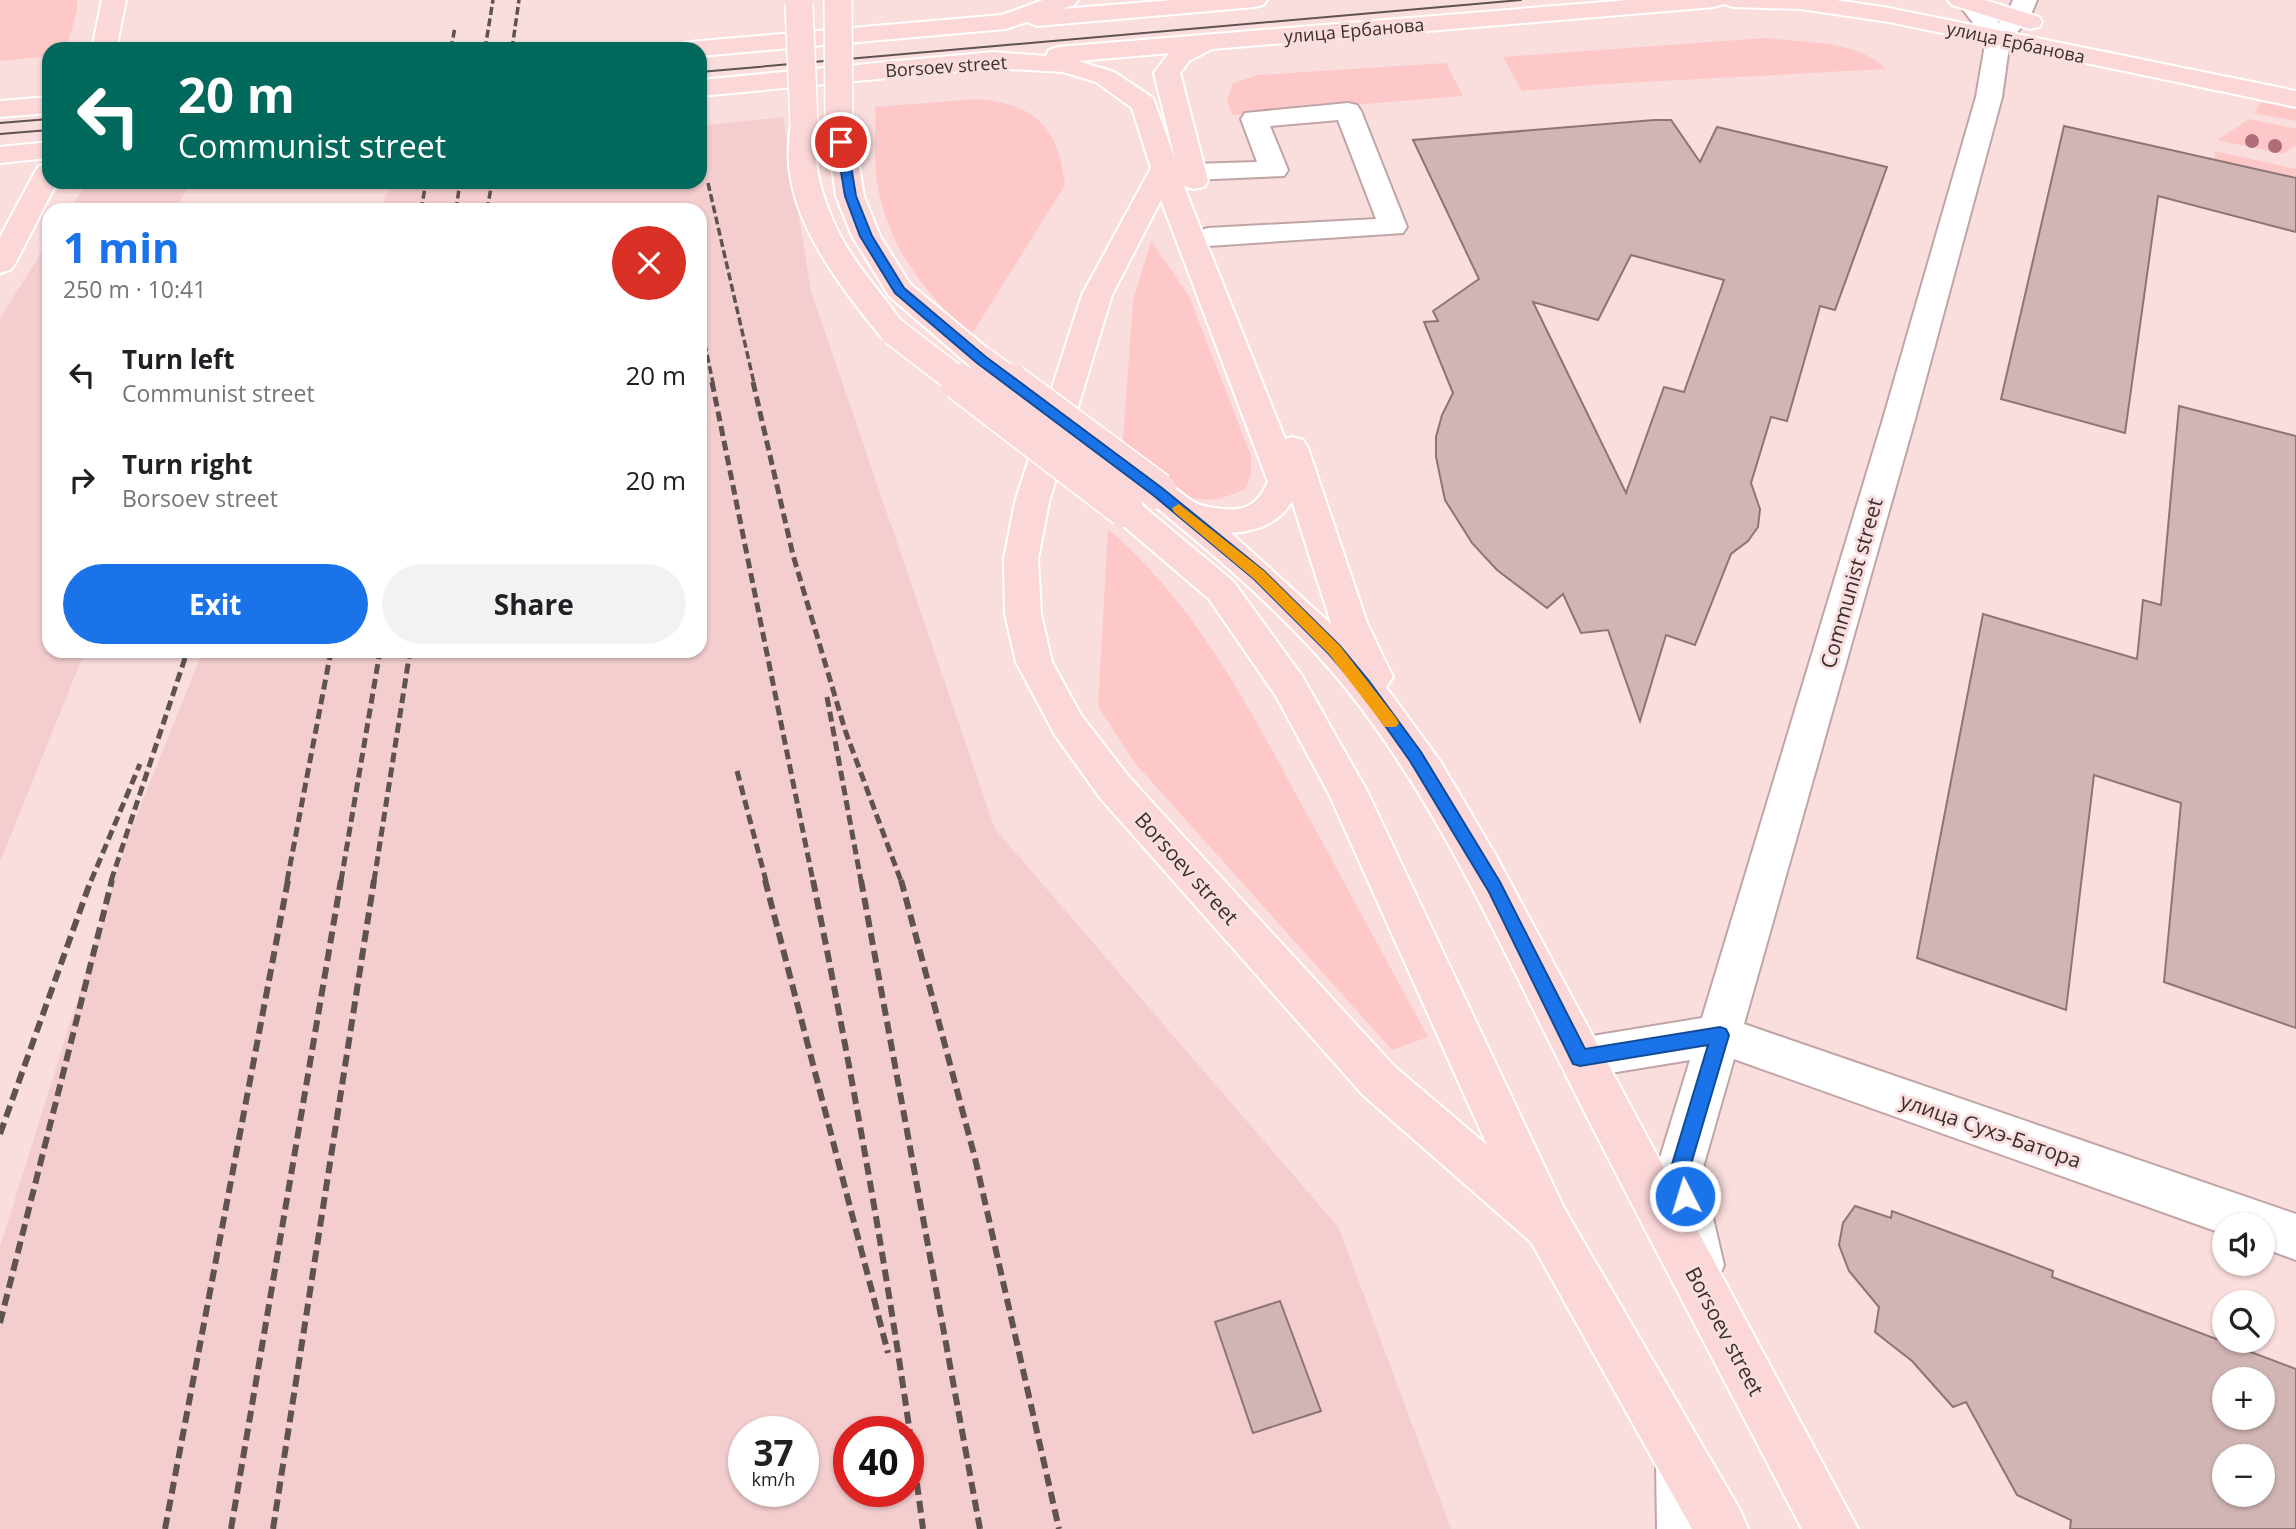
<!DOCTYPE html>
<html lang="en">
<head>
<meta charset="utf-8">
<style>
  body { margin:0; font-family:"Open Sans",sans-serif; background:#f2f2f2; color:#202124; height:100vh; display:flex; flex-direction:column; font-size:26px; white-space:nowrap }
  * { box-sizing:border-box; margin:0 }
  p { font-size:23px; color:#757577 }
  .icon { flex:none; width:38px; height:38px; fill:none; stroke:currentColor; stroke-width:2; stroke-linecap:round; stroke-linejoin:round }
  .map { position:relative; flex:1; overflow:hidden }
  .panel { position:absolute; left:42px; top:203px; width:665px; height:455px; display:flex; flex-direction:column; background:#fff; border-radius:21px; box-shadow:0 2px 5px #0004 }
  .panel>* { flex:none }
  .hud { position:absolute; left:42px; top:42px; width:665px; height:147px; border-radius:21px; box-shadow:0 2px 5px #0004; background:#00695c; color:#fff; overflow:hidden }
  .fabs { position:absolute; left:2212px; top:1213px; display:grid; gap:14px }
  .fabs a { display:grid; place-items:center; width:63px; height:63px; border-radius:50%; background:#fff; box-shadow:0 2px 5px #0004; font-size:35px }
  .speed { position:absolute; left:728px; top:1416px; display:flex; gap:14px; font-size:35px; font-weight:700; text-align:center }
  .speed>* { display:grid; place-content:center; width:91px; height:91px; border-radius:50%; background:#fff; box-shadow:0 2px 5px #0004; line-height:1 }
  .speed small { font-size:18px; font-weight:400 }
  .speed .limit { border:10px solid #d22; background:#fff; color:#111 }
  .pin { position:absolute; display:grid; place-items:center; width:60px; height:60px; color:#fff; margin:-30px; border:4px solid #fff; border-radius:50%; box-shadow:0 2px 7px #0007 }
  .me { position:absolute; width:77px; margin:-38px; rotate:355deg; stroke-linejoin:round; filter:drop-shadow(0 0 5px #0008) }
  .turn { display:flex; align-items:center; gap:24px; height:147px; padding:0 21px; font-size:32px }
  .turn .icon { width:91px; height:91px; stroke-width:2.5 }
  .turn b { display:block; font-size:49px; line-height:60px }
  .round { display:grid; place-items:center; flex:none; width:74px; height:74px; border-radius:37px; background:#f2f2f2 }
  .summary { display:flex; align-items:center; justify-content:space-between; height:119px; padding:0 21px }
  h1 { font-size:42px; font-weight:700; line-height:52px; color:#1a73e8 }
  .cta { display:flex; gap:14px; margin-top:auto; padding:14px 21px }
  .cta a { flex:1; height:80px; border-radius:42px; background:#1a73e8; color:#fff; font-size:28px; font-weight:700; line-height:80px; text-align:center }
  .cta a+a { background:#f2f2f2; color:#202124 }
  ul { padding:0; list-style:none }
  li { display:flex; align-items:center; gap:21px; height:105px; padding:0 21px }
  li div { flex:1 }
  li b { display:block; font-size:26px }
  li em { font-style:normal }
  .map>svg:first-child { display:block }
  .built { fill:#f4cecf; fill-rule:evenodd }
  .green { fill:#fec8c9 }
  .building { fill:#d1b5b5; stroke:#8e7474; stroke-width:2; fill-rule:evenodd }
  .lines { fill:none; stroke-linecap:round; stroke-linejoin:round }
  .minor-casing { stroke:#c1a5a6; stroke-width:4 }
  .major-casing { stroke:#fff; stroke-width:4 }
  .minor { fill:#fff; fill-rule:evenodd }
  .major { fill:#fbd7d8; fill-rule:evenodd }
  .tram { stroke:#615252; stroke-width:2 }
  .rail-far2 { stroke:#615252; stroke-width:3.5; stroke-dasharray:8 3.5; stroke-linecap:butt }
  .rail-far1 { stroke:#615252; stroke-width:5; stroke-dasharray:10 5; stroke-linecap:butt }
  .rail { stroke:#615252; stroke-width:6; stroke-dasharray:12 6; stroke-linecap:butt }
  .major-bridge-far1-casing { stroke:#fff; stroke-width:30; stroke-linecap:butt }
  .major-bridge-casing { stroke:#fff; stroke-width:39; stroke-linecap:butt }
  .major-bridge-far1 { stroke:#fbd7d8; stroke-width:27 }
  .major-bridge { stroke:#fbd7d8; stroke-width:36 }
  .tree { fill:#af6e77 }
  .route { fill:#1a73e8; stroke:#114b97; stroke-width:2 }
  .slow { fill:#f59e0b }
  .labels { text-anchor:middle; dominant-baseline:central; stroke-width:6; stroke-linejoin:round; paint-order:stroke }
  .far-street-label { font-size:18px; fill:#3a2f2f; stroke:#fadddd }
  .street-label { font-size:21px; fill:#3a2f2f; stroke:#fadddd }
</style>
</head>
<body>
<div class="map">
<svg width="2296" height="1529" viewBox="0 0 2296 1529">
  <rect width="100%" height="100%" fill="#fadddd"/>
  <g class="built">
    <path d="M783 117 811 291 995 829 1339 1228 1451 1529H0V1247L129 834 203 651H700V210H380L392 182H700V126ZM744 1432H803V1491H744ZM849 1432H908V1491H849Z"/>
    <path d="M87 182H190L176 210H69Z"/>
    <path d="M49 241V651H85L0 862V318Z"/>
  </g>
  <g class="green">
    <path d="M0 0H77V11L66 49H49V56L0 61Z"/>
    <path d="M1766 38C1805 43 1857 40 1886 69L1604 84 1522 91 1503 57Z"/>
    <path d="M1446 63 1463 96 1232 115 1227 100 1233 83 1258 75Z"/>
    <path d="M976 99C1036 104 1058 126 1065 185L970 337C925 289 892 255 878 188 873 163 876 133 875 107Z"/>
    <path d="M2261 102 2296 109V121L2254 113Z"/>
    <path d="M2249 119 2296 129V145L2282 154 2217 140Z"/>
    <path d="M2215 151 2296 169V178L2215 160Z"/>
    <path d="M1151 241 1189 296 1251 456V474L1246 488C1191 518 1163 485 1122 452L1133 301Z"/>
    <path d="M1108 529C1198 607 1247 704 1303 807 1345 883 1386 960 1428 1037L1392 1050 1134 762 1098 706Z"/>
  </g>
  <g class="building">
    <path d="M1654 120H1671L1700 162 1717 127 1887 167 1835 310 1820 306 1787 421 1771 417 1751 483 1760 509 1758 527 1748 541 1731 554 1695 645 1666 635 1640 721 1608 630 1581 633 1563 594 1547 608 1497 570 1472 543 1445 500 1436 457V437L1442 415 1453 393 1424 322 1438 321 1433 311 1479 279 1413 140ZM1631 255 1724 280 1684 392 1664 387 1626 493 1533 302 1598 320Z"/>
    <path d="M2064 126 2296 178V232L2158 196 2125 433 2001 399Z"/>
    <path d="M2179 406 2296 436V1028L2164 982 2181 803 2094 775 2066 1010 1917 958 1983 614 2137 659 2143 600 2161 605Z"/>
    <path d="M1855 1206 1891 1218 1892 1211 2003 1252 2053 1271 2052 1277 2296 1369V1529H2070L2071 1520 2017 1495 1966 1402 1953 1407 1912 1361 1875 1332 1879 1307 1849 1271 1839 1245 1843 1223ZM2224 1379H2263V1418H2224ZM2224 1456H2263V1494H2224Z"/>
    <path d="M1280 1301 1321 1411 1253 1433 1215 1322Z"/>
  </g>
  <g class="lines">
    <defs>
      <g id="minor">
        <path d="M1955 0H1980L1999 23 2006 16 2013 0H2037L2029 19 2010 40 2002 97 1915 419 1744 1024 2296 1214V1260L2263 1248V1225H2224V1234L1734 1059 1702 1171 1724 1265 1717 1282 1700 1289 1683 1282 1676 1265 1656 1171 1690 1060 1580 1078 1564 1072 1558 1058 1564 1044 1580 1038 1702 1018 1883 419 1976 97 1986 39Z"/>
        <path d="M1348 103 1357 105 1361 111 1407 227 1403 233 1208 246 1198 243 1194 237 1198 231 1208 228 1376 219 1338 120 1270 126 1288 170 1284 176 1191 180 1181 178 1177 172 1181 166 1191 164 1257 162 1241 119 1245 113Z"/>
        <path d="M1682 1436 1700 1444 1708 1462 1711 1529H1657L1656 1462 1664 1444Z"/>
      </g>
      <g id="major">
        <path d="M102 0H126L116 49H92Z"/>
        <path d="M1043 0H1078L1074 5 1062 9 1172 0H1267L1263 5 1255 7 1037 26 1027 22 1005 29 700 56V49H678L681 44 690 42 1002 15Z"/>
        <path d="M1628 0H1836L1889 8 2296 91V107L1889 22 1801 9 1733 7 1724 4 1714 7 1212 49 1189 61 1180 73 1208 181 1204 187 1194 189 1184 186 1186 192 1285 439 1292 437 1303 440 1308 448 1367 623 1393 677 1386 687 1440 761 1495 854 1858 1529H1802C1723 1377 1642 1226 1565 1073 1499 942 1439 806 1348 691 1289 618 1218 558 1146 499L1141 491 1146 483C1169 477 1176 491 1194 502 1200 506 1208 507 1215 508 1243 512 1256 508 1268 482L1161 200 1112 295 1049 502 1038 559 1041 614 1052 662 1081 715 1129 777 1395 1067 1487 1145 1329 794 1276 696 1209 599 1113 517 1108 509 1113 501 1125 497 1137 501 1233 581 1302 676 1367 791 1565 1210 1740 1510 1748 1529H1692L1531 1242 1363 1095 1101 799 1055 735 1016 662 1005 614 1004 559 1015 502 1082 295 1151 168 1132 108 1096 82 1063 72 993 68 700 96V80L993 52 1046 56 1049 50 1058 47ZM1169 53 1154 73 1175 159 1153 98 1114 72 1078 61ZM1292 501 1331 623V624L1231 533C1257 531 1279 524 1292 501Z"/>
        <path d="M1948 0H1985L2039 17 2042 22 2039 27 2030 29 1952 5Z"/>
        <path d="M49 97V113L0 117V101Z"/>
        <path d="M839 114 848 116 852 122 864 196 880 236 910 284 993 353 997 360 993 367 982 370 971 367 889 296 852 236 836 196 826 122 830 116Z"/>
        <path d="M804 115 813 117C819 125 816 134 816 144 814 165 820 187 828 208 847 260 879 287 908 331L904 338 893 340 882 338C839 285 783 215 789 143 790 134 789 125 795 117Z"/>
        <path d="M49 142V158L0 163V147Z"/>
        <path d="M49 164V182H57L15 264 10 270 0 273V237L35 172 39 166Z"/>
      </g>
    </defs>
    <use href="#minor" class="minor-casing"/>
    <use href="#major" class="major-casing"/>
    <use href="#minor" class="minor"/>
    <use href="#major" class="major"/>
    <g class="tram">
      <path d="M700 72 1521 0"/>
      <path d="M0 123 49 119"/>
      <path d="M0 134 49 130"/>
    </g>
    <g class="rail-far2">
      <path d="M451 49 455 27"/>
      <path d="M485 49 493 0"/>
      <path d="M512 49 519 0"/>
      <path d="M708 183 754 383"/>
      <path d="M421 210 426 182"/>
      <path d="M456 210 460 182"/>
      <path d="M487 210 492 182"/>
      <path d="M700 321 713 383"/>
    </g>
    <g class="rail-far1">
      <path d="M712 382 813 881"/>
      <path d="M753 382 793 555 845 730 901 881"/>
      <path d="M827 697 861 881"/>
      <path d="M737 771 766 881"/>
      <path d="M91 881 140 764"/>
      <path d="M111 881 187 652"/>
      <path d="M287 881 331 651"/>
      <path d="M341 881 380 651"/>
      <path d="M374 881 410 651"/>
    </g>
    <g class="rail">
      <path d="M765 880 888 1353"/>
      <path d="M813 880C856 1094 895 1312 923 1529"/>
      <path d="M861 880 980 1529"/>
      <path d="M901 880 975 1158 1059 1529"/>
      <path d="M0 1134 91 880"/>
      <path d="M0 1323 112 880"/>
      <path d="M165 1529 288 880"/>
      <path d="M231 1529 341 880"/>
      <path d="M273 1529 374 880"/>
    </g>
    <defs>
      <g id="major-bridge-far1">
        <path d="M838 0 839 122"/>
        <path d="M799 4 804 123"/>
        <path d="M893 331 961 383"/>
        <path d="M982 360 1013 383"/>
      </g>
      <g id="major-bridge">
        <path d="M959 382 1125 509"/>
        <path d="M1011 382 1158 491"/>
      </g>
    </defs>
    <use href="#major-bridge-far1" class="major-bridge-far1-casing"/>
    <use href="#major-bridge" class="major-bridge-casing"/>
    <use href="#major-bridge-far1" class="major-bridge-far1"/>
    <use href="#major-bridge" class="major-bridge"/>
  </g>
  <g class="tree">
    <circle cx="2252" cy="141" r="7"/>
    <circle cx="2275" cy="146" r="7"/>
  </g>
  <path class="route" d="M841 139 847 142 856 196 872 236 904 288 986 357 1162 488 1264 571 1340 646 1369 681 1421 752 1500 882 1585 1049 1720 1027 1726 1029 1729 1035 1689 1171 1695 1196 1692 1202 1685 1205 1678 1202 1670 1171 1708 1045 1580 1066 1573 1064 1489 892 1410 761 1359 689 1329 654 1254 579 1153 495 977 363 895 293 860 236 845 196 836 142Z"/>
  <path class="slow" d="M1179 504 1264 571 1340 646 1396 718 1399 723 1396 727H1385L1329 654 1254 579 1174 512 1172 508Z"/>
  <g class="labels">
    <g class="far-street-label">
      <text transform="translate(1354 30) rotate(-5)">улица Ербанова</text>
      <text transform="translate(2016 42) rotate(12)">улица Ербанова</text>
      <text transform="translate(946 66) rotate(-4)">Borsoev street</text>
    </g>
    <g class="street-label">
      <text transform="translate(1851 583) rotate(-74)">Communist street</text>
      <text transform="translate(1187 868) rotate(48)">Borsoev street</text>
      <text transform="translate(1991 1130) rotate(19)">улица Сухэ-Батора</text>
      <text transform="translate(1725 1331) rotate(62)">Borsoev street</text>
    </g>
  </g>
</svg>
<div class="fabs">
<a><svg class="icon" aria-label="sound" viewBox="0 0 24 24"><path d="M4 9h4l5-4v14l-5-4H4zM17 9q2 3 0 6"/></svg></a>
<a><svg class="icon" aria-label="search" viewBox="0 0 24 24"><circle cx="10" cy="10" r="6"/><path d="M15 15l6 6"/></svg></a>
<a>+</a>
<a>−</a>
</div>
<div class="speed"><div>37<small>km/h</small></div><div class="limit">40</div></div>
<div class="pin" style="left:841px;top:142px;background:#d93025"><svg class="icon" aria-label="arrive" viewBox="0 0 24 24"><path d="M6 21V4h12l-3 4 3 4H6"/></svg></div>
<svg class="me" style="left:1685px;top:1196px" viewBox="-20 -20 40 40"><circle r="17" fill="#1a73e8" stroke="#fff" stroke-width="3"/><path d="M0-11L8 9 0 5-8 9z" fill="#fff"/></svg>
<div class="hud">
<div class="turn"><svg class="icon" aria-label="left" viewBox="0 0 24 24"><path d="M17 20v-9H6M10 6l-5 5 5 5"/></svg><div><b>20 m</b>Communist street</div></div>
</div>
<section class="panel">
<div class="summary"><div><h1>1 min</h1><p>250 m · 10:41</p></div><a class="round" style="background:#d93025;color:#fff"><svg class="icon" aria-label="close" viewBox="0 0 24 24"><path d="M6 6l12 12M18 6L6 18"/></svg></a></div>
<ul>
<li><svg class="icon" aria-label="left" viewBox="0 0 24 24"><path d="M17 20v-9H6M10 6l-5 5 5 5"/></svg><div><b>Turn left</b><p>Communist street</p></div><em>20 m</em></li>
<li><svg class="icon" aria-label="right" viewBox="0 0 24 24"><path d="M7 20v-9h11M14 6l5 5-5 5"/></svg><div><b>Turn right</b><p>Borsoev street</p></div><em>20 m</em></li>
</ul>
<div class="cta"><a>Exit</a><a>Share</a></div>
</section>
</div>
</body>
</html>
